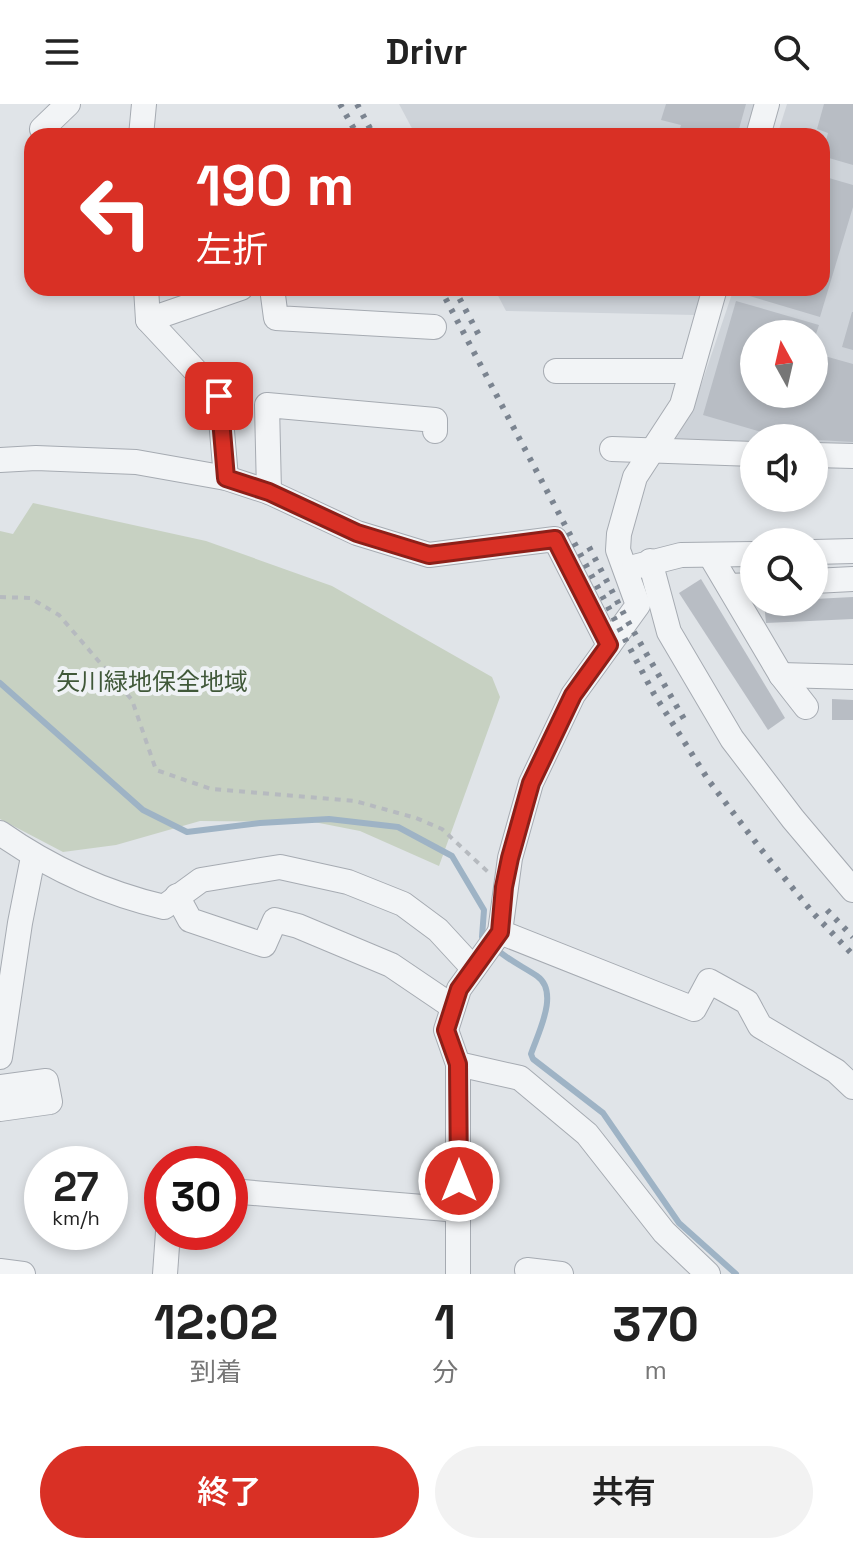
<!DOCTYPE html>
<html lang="ja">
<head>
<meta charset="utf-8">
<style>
  body { margin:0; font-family:"Space Grotesk","Noto Sans JP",sans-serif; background:#f2f2f2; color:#222; height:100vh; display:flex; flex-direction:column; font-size:30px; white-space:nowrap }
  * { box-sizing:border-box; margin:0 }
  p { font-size:26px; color:#767676 }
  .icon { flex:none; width:44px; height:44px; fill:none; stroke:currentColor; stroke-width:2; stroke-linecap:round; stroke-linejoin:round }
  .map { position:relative; height:1170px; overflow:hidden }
  .side { display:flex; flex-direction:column; background:#fff; flex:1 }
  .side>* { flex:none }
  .top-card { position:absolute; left:24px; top:24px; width:806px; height:168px; border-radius:24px; box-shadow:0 4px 12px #0003; background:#d93025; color:#fff; overflow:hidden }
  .needle { width:52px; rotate:352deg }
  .controls { position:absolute; left:740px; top:216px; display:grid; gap:16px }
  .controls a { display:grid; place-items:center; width:88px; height:88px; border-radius:50%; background:#fff; box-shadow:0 4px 12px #0003; font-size:40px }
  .speed { position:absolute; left:24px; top:1042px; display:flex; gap:16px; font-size:40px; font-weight:700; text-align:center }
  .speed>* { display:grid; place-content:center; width:104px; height:104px; border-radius:50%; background:#fff; box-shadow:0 4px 12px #0003; line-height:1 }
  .speed small { font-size:20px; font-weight:400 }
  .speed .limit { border:12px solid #d22; background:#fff; color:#111 }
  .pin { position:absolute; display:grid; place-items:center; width:68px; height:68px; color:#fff; margin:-34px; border-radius:16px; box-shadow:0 4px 12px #0006 }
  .me { position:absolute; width:88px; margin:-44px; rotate:0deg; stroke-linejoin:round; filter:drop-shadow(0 0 6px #0008) }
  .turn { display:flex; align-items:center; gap:28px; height:168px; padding:0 40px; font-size:36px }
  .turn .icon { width:104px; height:104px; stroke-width:2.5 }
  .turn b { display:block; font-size:56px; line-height:68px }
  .eta { display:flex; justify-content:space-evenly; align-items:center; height:136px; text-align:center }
  .eta b { font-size:48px; font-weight:600; line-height:56px }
  .action { display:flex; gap:16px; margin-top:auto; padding:16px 40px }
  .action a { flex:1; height:92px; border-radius:48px; background:#d93025; color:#fff; font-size:32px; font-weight:600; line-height:92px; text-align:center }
  .action a+a { background:#f2f2f2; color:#222 }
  header { display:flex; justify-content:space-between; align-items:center; height:104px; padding:0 40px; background:#fff; font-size:36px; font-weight:600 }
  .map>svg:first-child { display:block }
  .built { fill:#ced3d9; fill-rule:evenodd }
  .green { fill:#c7d1c2 }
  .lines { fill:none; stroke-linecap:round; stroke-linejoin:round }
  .stream { stroke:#9eb3c5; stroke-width:6 }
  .building { fill:#b8bdc4 }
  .minor-casing { stroke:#a6abb2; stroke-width:26 }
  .path { stroke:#b6babf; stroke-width:4; stroke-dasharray:6 6; stroke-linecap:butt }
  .minor { stroke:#f2f4f6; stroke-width:24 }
  .rail { stroke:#7b8490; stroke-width:6; stroke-dasharray:4 8; stroke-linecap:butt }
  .route-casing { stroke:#8d1f18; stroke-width:20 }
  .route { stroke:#d93025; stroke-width:14 }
  .labels { text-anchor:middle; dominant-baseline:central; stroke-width:8; stroke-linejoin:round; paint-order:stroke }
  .park-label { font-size:24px; fill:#405839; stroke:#eff2f5 }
</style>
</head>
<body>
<header><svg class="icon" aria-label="menu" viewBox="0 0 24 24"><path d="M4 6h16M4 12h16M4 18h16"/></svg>Drivr<svg class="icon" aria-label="search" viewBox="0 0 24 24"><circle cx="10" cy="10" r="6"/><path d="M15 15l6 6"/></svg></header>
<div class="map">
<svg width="853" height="1170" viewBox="0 0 853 1170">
  <rect width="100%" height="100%" fill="#e0e4e8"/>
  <g class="built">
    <path d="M399 0H758L748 32H416Z"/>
    <path d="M787 0H853V346L814 345V334H754V344L671 342 692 308 734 184H822V32H777ZM754 230H814V290H754Z"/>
    <path d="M494 184H703L695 211 506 207Z"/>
  </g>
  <path class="green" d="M33 399 206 437 332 482 492 573 500 593 439 762 360 727 314 718 200 717 116 741 63 748 0 715V427L13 430Z"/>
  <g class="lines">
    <g class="stream">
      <path d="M0 579 143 706 187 728 260 719 329 715 398 723 452 752 484 806 482 833 486 836"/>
      <path d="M495 844C508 856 522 862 537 872 560 888 538 929 531 950L533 955 603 1009 679 1119 736 1170"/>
    </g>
  </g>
  <g class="building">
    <path d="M666 0H746L737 32 678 31 681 21 661 16Z"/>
    <path d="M824 0H853V61L822 52 828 29 817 25Z"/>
    <path d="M822 72 853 81V103L820 213 746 191 748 184H822Z"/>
    <path d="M736 197 819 221 816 230H754V290H814V249L853 260V338L782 334 703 311Z"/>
    <path d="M852 208H853V246L842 243Z"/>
    <path d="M701 475 785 614 768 626 679 489Z"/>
    <path d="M853 493V515L766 519 764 498H814V495Z"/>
    <path d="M832 595 853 596V616H832Z"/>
  </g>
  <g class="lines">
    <defs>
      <g id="minor">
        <path d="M42 25 68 0"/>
        <path d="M141 32 144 0"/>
        <path d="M758 32 767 0"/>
        <path d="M146 184 148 216"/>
        <path d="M272 184 276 214 434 223"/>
        <path d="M715 184 682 301 635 373 619 430 618 446 638 501 573 591 531 679 510 754 500 828 694 905 709 877 747 898 760 922 836 967 853 983"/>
        <path d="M556 267H691"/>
        <path d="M612 345 754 350"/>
        <path d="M814 351 853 352"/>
        <path d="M0 356 36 354 136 358 226 374 269 388 357 429 429 451 555 435 609 541"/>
        <path d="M226 374 219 292 148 216 241 184"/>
        <path d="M269 388 267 301 435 316V327"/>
        <path d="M814 448 853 447"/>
        <path d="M710 451 781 571 806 603"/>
        <path d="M650 457 669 528 732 635 793 715 853 786"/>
        <path d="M634 463 681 451 754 450"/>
        <path d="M814 477 853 475"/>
        <path d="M729 482 754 481"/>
        <path d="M781 571 853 573"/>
        <path d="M0 729C50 764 104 789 164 803L201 776 280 763 348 778 403 800 438 826 473 864"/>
        <path d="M177 792 190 816 264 841 275 816 298 822 391 861 453 903"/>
        <path d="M500 828 459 885 446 926 458 960 520 974 587 1030 664 1128 708 1170"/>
        <path d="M0 953 20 819 33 753"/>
        <path d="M458 960V1170"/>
        <path d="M0 983 46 977 50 998 0 1005"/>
        <path d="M230 1087 459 1106"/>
        <path d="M527 1166 561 1170"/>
        <path d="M0 1167 23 1170"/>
        <path d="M165 1170 168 1128"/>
      </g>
    </defs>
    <use href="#minor" class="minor-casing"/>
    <path class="path" d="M0 493 30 494 59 511 132 596 156 666 211 685 355 697 416 714 442 725 488 768"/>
    <use href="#minor" class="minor"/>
    <g class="rail">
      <path d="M340 0 358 32"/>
      <path d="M357 0 374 32"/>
      <path d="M440 184 654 590 709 677 760 744 813 809 853 851"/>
      <path d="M454 184 482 237"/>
      <path d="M589 443 627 516 684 615"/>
      <path d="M827 806 853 833"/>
    </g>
  </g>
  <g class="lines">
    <defs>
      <path id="route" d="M219 292 226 374 269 388 357 429 429 451 555 435 609 541 573 591 531 679 510 754 504 783 500 828 459 885 446 926 458 960 459 1077"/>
    </defs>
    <use href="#route" class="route-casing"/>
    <use href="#route" class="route"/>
  </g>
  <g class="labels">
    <g class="park-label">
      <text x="152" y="577">矢川緑地保全地域</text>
    </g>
  </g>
</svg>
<div class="controls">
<a><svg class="needle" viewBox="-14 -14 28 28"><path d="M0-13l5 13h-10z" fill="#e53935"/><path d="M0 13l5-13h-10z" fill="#767676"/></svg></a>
<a><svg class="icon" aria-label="sound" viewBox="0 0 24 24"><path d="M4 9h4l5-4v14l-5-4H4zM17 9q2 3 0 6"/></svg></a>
<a><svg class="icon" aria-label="search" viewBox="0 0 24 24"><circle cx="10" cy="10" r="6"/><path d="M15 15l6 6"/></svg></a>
</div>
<div class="speed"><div>27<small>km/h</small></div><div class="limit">30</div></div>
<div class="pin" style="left:219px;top:292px;background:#d93025"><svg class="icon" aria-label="arrive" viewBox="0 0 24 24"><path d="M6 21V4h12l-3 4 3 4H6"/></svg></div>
<svg class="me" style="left:459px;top:1077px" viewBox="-20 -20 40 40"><circle r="17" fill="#d93025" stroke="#fff" stroke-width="3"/><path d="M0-11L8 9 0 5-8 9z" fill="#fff"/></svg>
<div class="top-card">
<div class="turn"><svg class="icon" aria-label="left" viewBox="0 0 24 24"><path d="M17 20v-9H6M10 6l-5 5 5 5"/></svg><div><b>190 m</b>左折</div></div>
</div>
</div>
<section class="side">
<div class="eta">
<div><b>12:02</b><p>到着</p></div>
<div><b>1</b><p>分</p></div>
<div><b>370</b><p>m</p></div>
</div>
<div class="action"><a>終了</a><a>共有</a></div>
</section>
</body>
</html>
